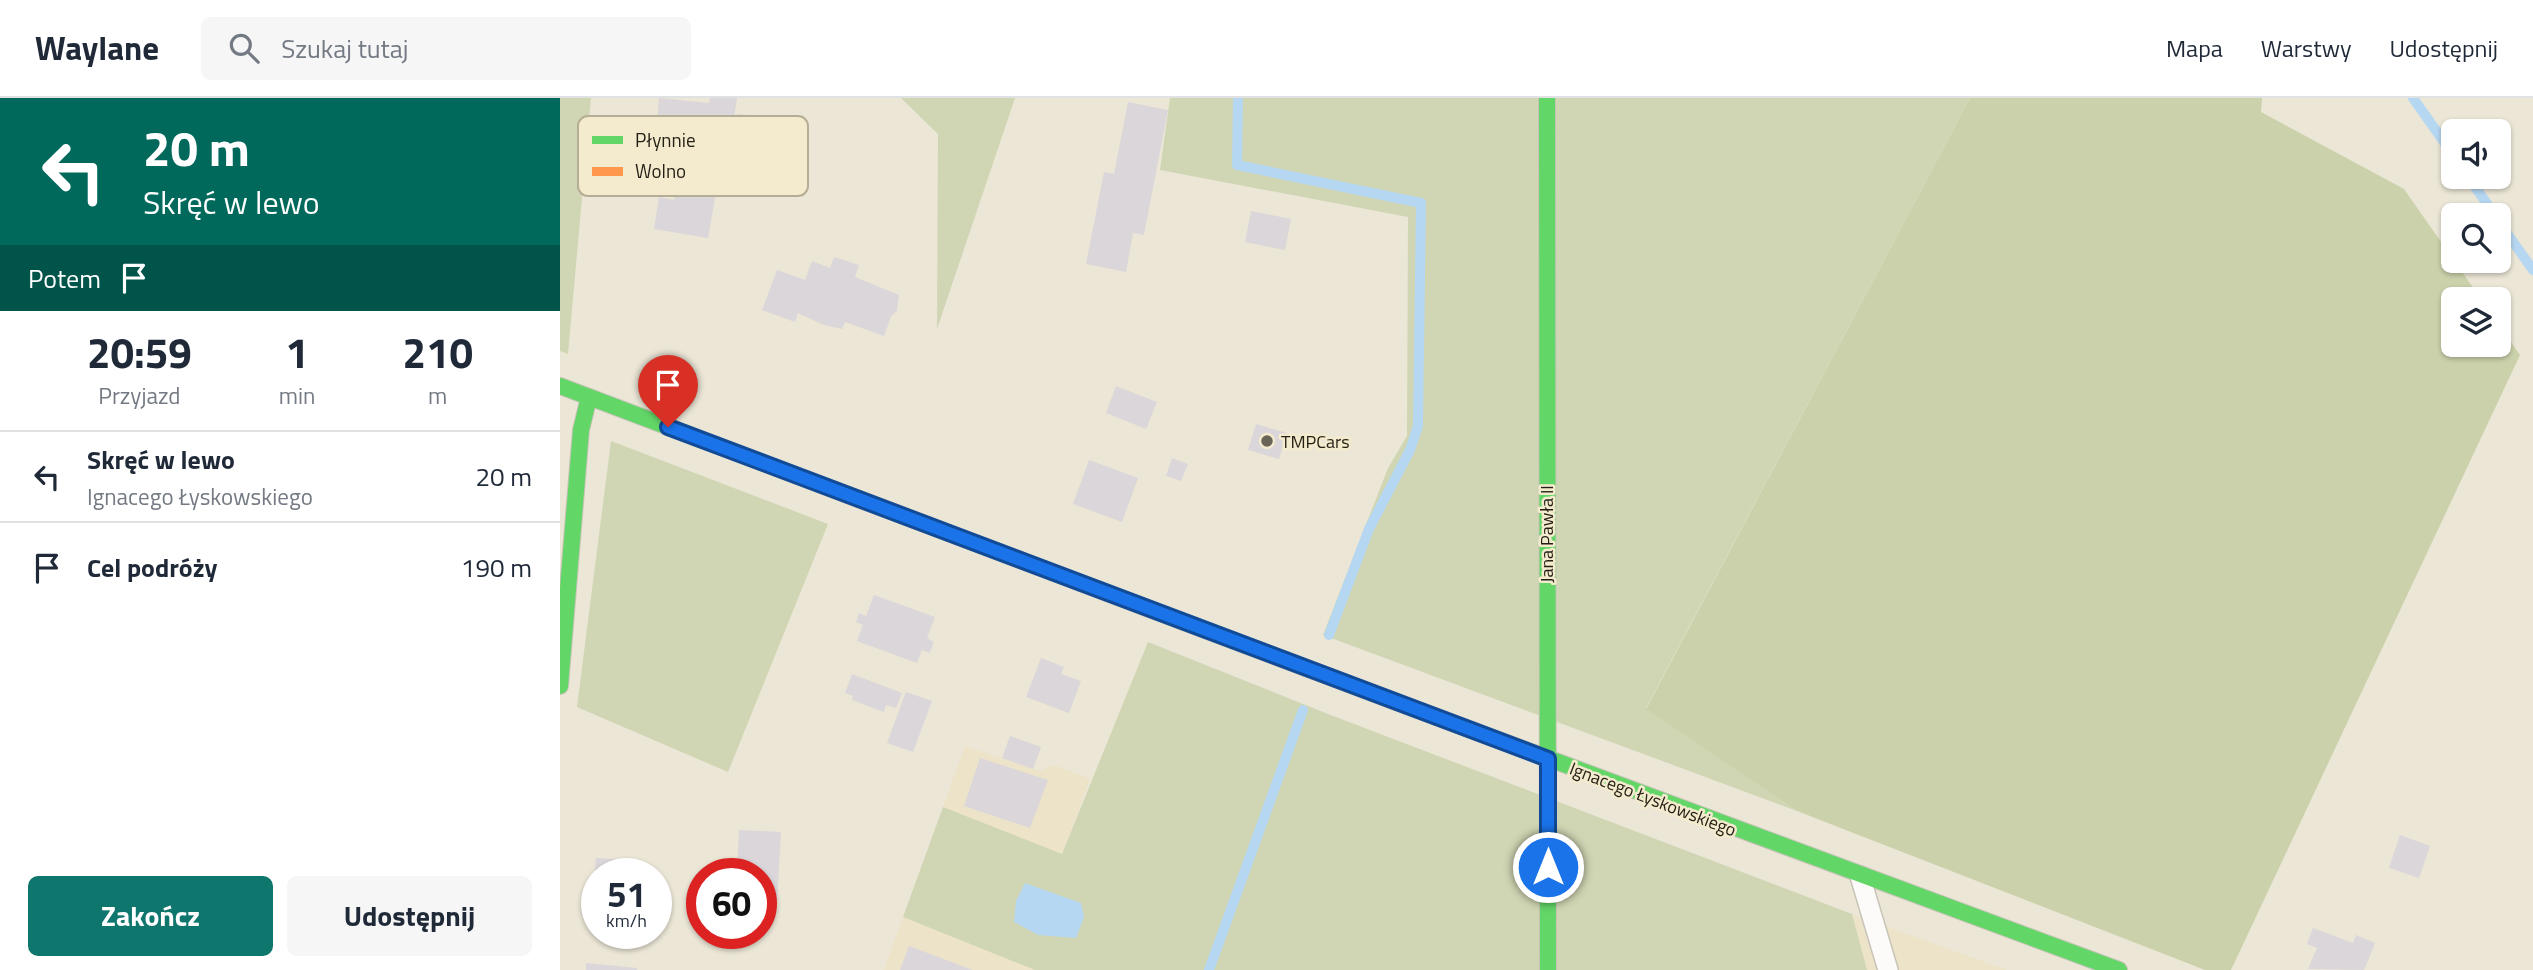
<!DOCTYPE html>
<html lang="pl">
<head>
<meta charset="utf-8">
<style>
  body { margin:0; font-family:"Titillium Web",sans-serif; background:#f6f6f7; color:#1f2937; height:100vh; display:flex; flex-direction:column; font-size:26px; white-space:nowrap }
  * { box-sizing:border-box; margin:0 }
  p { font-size:23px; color:#747a83 }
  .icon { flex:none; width:38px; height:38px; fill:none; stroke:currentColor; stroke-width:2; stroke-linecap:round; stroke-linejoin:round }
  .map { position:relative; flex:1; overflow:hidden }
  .drawer { display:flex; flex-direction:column; background:#fff; width:560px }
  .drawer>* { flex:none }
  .top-card { background:#00695c; color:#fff; overflow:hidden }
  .fabs { position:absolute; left:1881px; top:21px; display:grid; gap:14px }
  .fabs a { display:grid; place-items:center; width:70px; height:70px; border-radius:10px; background:#fff; box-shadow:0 2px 5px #0004; font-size:35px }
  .speed { position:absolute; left:21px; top:760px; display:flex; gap:14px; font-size:35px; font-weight:700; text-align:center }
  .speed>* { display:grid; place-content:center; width:91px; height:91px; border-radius:50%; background:#fff; box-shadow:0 2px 5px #0004; line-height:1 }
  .speed small { font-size:18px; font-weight:400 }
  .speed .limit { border:10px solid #d22; background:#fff; color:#111 }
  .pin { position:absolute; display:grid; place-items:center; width:60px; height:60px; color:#fff; margin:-72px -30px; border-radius:50% 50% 50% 0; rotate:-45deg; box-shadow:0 0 7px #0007 }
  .pin .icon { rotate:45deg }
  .me { position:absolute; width:77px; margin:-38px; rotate:0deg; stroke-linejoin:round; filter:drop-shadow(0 0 5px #0008) }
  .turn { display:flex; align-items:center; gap:24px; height:147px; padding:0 28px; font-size:32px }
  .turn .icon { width:91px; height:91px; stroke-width:2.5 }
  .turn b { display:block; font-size:49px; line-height:60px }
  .then { display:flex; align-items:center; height:66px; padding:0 28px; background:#0003; gap:14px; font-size:26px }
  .eta { display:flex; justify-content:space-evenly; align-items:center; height:119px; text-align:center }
  .eta b { font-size:42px; font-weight:700; line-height:49px }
  .button { display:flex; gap:14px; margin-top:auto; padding:14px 28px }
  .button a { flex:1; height:80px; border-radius:10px; background:#0f766e; color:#fff; font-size:28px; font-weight:700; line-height:80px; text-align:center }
  .button a+a { background:#f6f6f7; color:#1f2937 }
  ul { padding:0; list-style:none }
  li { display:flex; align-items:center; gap:21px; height:91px; padding:0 28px; border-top:2px solid #e0e1e3 }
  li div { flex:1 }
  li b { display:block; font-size:26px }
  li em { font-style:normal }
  header { display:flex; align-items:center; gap:42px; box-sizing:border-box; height:98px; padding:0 35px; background:#fff; border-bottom:2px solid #e0e1e3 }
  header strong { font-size:33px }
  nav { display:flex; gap:38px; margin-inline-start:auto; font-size:24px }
  .search { width:490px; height:63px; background:#f6f6f7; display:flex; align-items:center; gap:18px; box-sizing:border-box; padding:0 24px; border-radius:10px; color:#747a83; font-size:26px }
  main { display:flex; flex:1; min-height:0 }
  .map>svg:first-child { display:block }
  .built { fill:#ece3c8 }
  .green { fill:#d0d6b4 }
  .forest { fill:#cbd2ab }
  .water { fill:#b6d7f1 }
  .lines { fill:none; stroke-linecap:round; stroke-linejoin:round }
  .stream { stroke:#b6d7f1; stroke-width:10 }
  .building { fill:#dbd6d9 }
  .lane-casing { stroke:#c8c4b8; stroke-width:22 }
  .fast-casing { stroke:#c8c4b8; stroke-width:18 }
  .slow-casing { stroke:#c8c4b8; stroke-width:18 }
  .lane { stroke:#fcfbf9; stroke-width:19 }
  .fast { stroke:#63d668; stroke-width:16 }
  .slow { stroke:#ff974d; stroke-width:16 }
  .route-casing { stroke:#114b97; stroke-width:18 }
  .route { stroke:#1a73e8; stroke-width:12 }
  .poi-dot { fill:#686558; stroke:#f4eacd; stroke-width:2.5 }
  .labels { text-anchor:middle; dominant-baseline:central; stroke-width:5; stroke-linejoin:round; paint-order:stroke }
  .poi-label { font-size:18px; fill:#221f14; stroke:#f4eacd; text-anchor:start }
  .street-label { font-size:18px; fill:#221f14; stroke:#f4eacd }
  .key { fill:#f4eacd; stroke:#b5ad96; stroke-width:2 }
  .key-label { font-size:19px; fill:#221f14 }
</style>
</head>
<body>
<header>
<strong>Waylane</strong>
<div class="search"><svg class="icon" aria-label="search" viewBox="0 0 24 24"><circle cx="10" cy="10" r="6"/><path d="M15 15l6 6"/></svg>Szukaj tutaj</div>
<nav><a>Mapa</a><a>Warstwy</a><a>Udostępnij</a></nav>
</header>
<main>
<section class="drawer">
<div class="top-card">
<div class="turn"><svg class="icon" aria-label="left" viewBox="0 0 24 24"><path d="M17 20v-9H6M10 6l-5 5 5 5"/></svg><div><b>20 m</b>Skręć w lewo</div></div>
<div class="then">Potem<svg class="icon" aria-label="arrive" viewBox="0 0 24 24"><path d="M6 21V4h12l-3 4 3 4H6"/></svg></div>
</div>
<div class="eta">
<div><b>20:59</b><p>Przyjazd</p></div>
<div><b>1</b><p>min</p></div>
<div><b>210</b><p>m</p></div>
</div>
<ul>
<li><svg class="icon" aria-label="left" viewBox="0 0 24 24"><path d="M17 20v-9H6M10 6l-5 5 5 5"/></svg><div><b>Skręć w lewo</b><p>Ignacego Łyskowskiego</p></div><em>20 m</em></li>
<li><svg class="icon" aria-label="arrive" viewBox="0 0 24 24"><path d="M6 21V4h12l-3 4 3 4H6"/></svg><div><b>Cel podróży</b></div><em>190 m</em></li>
</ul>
<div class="button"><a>Zakończ</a><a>Udostępnij</a></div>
</section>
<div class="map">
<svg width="1973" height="872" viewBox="0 0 1973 872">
  <rect width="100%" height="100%" fill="#ebe6d6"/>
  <g class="built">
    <path d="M405 648 480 673 494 667 530 681 502 756 383 709Z"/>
    <path d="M1292 816 1447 872H1307Z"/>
    <path d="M343 819 475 872H324Z"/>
  </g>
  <g class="green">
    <path d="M0 0H31L8 256 0 253Z"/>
    <path d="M341 0H455L377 231 378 36Z"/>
    <path d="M610 0H1410L1086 610 1237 713 763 537 828 370 847 338 848 119 600 72Z"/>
    <path d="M51 343 268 426 168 674 17 609Z"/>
    <path d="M588 544 768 616 1292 816 1307 872H475L343 819 383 709 502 756Z"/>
  </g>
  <path class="forest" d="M1410 0H1702L1701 14 1844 91 1921 201H1894V247H1939V227L1960 257 1671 872H1645L1237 713 1086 611Z"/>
  <path class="water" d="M465 785 521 805 524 819 516 840 478 837 454 824 456 803Z"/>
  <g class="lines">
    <g class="stream">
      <path d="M678 0 677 67 861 105 858 328 850 352 809 431 769 537"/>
      <path d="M1853 0 1894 58"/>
      <path d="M1908 79 1935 117"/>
      <path d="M1939 124 1973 172"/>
      <path d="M649 872 743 612"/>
    </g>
  </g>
  <g class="building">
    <path d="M99 0 149 5 150 0H177L172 34 97 25Z"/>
    <path d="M568 4 608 12 584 137 573 135 566 174 526 166 544 74 554 76Z"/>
    <path d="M178 16 197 18 194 36 214 38 207 88 167 82Z"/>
    <path d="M117 87 156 94 148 140 94 131 99 99 114 102Z"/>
    <path d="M691 113 731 121 725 152 685 144Z"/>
    <path d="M274 159 299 167 295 179 339 197 337 213 331 218 324 238 285 224 282 231 264 227 238 215 235 224 202 212 217 172 245 182 252 163 270 170Z"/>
    <path d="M556 288 597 304 586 331 546 315Z"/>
    <path d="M696 326 727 335 719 361 688 352Z"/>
    <path d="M612 360 628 366 621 383 606 378Z"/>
    <path d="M529 362 578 380 562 424 513 406Z"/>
    <path d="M314 497 375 519 367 540 374 544 370 555 362 552 357 565 297 543 303 527 296 524 299 515 306 518Z"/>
    <path d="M481 560 504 569 501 576 521 583 509 615 466 599Z"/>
    <path d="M292 576 342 595 336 610 326 607 324 614 292 602 293 598 285 595Z"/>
    <path d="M346 594 372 603 353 654 327 645Z"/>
    <path d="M450 638 481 649 473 671 442 660Z"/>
    <path d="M420 660 488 682 470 730 404 708Z"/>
    <path d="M179 732 221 734 217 804 201 803V775H177Z"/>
    <path d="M1840 737 1870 748 1859 780 1829 770Z"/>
    <path d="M36 760 78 763 77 775H37V807H31Z"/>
    <path d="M1753 830 1793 845 1796 837 1815 845 1804 872 1748 871 1757 850 1747 846Z"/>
    <path d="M349 848 413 872H340Z"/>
    <path d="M26 865 77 870V872H26Z"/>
  </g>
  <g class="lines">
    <defs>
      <path id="lane" d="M1300 778 1328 872"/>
      <g id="fast">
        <path d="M987 0 988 872"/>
        <path d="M0 288 624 524"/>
        <path d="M0 588 21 332 29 299"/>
        <path d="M847 608 1559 872"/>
      </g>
      <path id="slow" d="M624 524 847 608"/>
    </defs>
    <use href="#lane" class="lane-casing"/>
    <use href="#fast" class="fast-casing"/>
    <use href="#slow" class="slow-casing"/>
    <use href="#lane" class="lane"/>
    <use href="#fast" class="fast"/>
    <use href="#slow" class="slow"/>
  </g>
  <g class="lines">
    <defs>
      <path id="route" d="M108 329 988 661V769"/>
    </defs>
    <use href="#route" class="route-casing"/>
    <use href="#route" class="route"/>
  </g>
  <circle class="poi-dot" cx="707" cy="343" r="7"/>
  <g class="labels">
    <g class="poi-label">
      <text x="721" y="343">TMPCars</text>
    </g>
    <g class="street-label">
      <text transform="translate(986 436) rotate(-90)">Jana Pawła II</text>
      <text transform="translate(1093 701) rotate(21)">Ignacego Łyskowskiego</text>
    </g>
  </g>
  <rect x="18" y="18" width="230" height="80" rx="10" class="key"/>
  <rect x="32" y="38" width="31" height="8" fill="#63d668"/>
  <rect x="32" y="69" width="31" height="9" fill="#ff974d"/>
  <g class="key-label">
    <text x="75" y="49">Płynnie</text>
    <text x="75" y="80">Wolno</text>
  </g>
</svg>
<div class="fabs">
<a><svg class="icon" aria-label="sound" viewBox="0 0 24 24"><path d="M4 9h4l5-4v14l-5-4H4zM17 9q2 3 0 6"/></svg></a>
<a><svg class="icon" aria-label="search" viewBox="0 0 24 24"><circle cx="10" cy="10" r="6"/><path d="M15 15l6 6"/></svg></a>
<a><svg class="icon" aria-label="layers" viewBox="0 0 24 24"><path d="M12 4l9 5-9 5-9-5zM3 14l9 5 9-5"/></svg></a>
</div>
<div class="speed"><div>51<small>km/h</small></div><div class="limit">60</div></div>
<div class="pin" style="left:108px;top:329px;background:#d93025"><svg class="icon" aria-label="arrive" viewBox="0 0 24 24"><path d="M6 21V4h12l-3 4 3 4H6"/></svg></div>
<svg class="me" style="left:988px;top:769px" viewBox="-20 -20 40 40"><circle r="17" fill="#1a73e8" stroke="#fff" stroke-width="3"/><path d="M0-11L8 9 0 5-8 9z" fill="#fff"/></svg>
</div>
</main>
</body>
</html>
